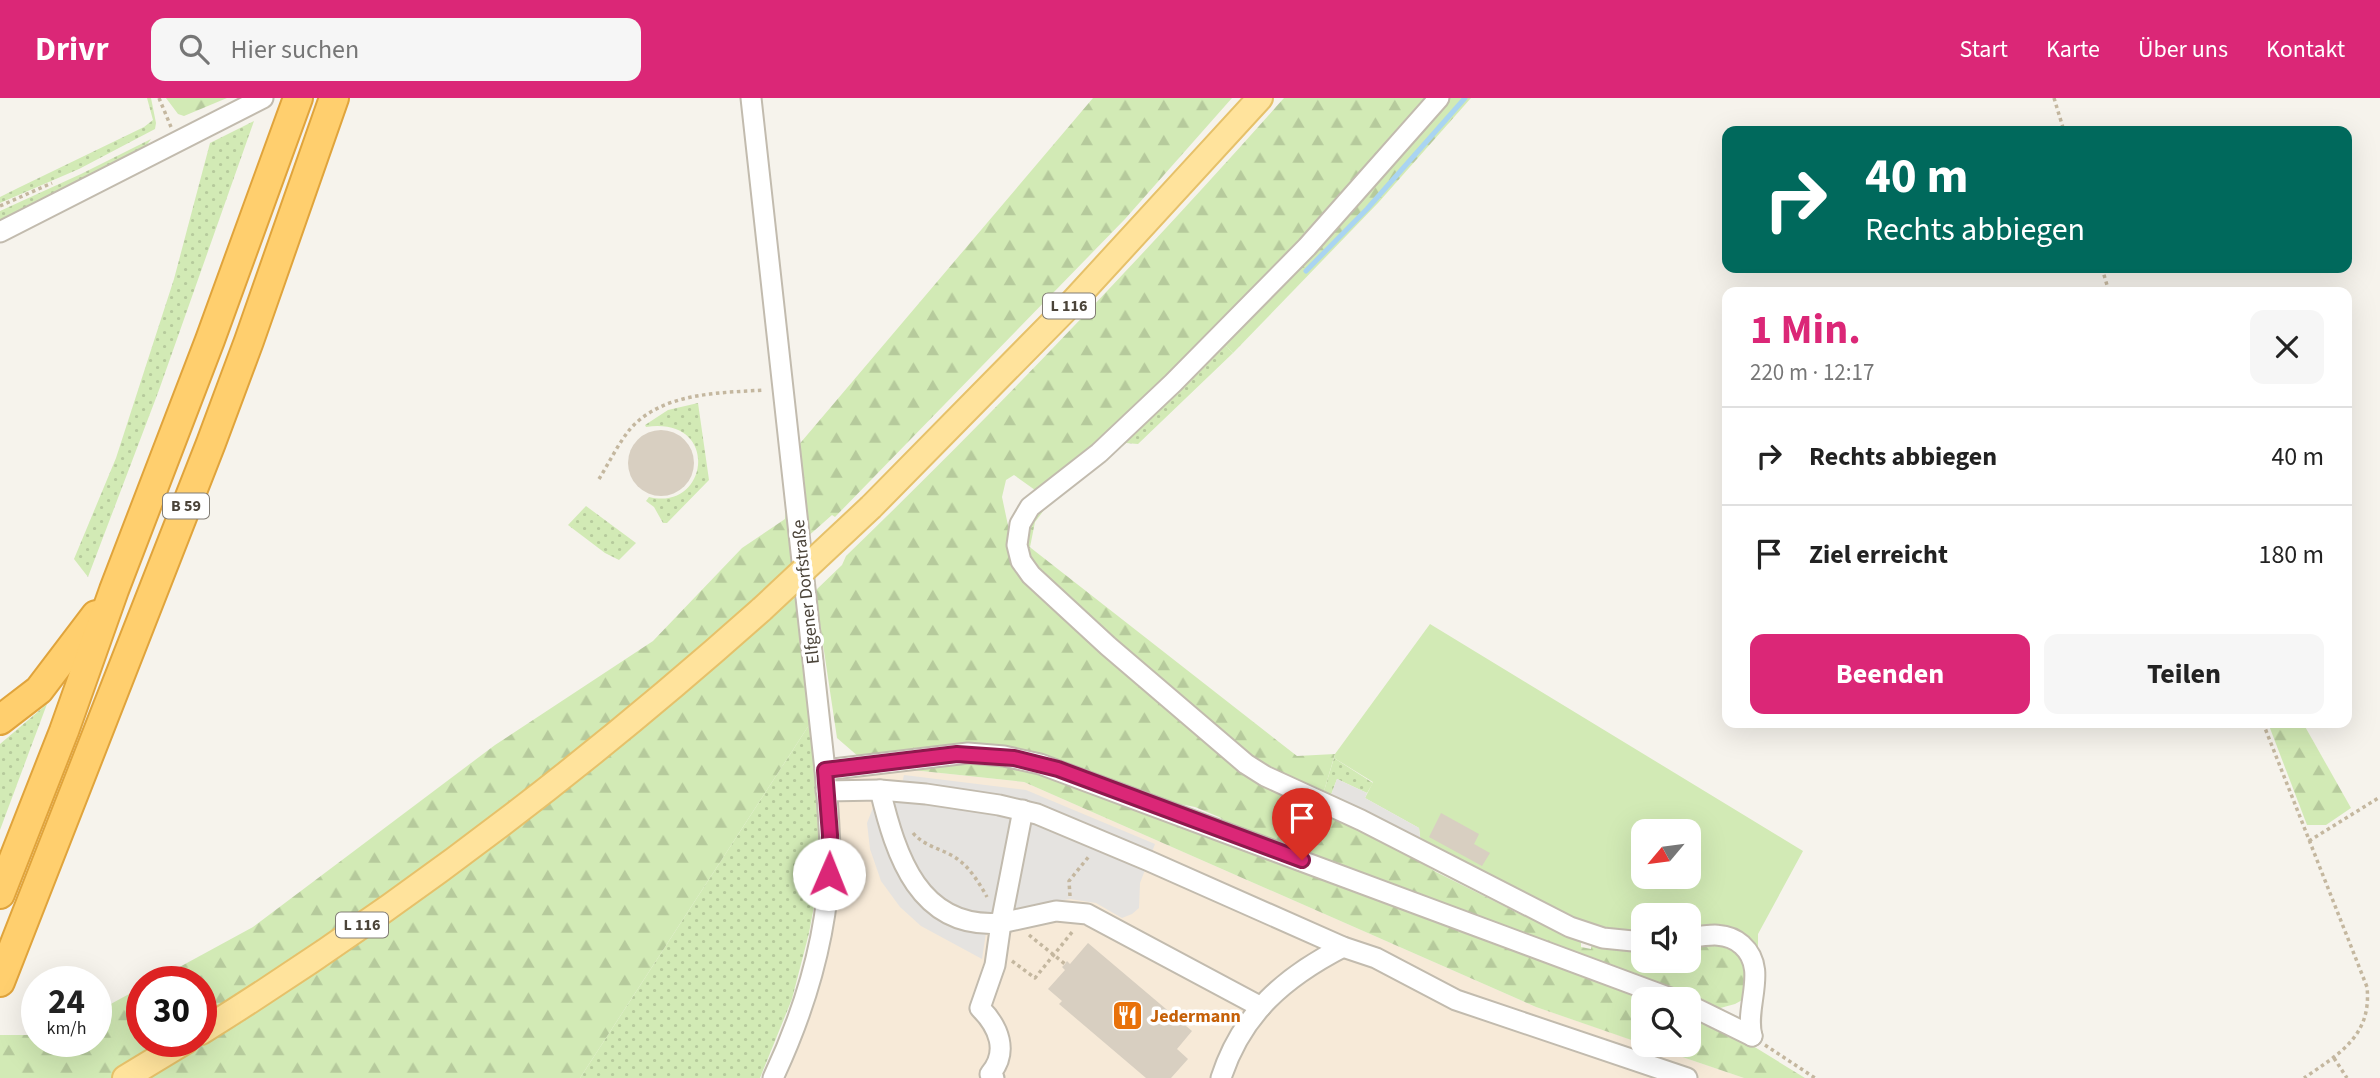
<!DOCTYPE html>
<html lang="de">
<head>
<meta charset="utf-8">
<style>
  body { margin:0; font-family:"Source Sans 3",sans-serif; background:#f6f6f6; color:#222; height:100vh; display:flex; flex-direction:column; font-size:26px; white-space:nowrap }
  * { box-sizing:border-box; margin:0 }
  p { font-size:23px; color:#767676 }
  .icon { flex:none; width:38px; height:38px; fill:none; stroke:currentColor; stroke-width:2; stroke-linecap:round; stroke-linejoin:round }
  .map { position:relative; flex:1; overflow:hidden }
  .details { position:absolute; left:1722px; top:189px; width:630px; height:441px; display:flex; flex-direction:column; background:#fff; border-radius:14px; box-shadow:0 7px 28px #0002 }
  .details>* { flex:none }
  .hud { position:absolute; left:1722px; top:28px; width:630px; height:147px; border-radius:14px; box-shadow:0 7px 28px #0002; background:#00695c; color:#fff; overflow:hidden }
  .needle { width:46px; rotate:241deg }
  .controls { position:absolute; left:1631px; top:721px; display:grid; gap:14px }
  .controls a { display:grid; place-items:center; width:70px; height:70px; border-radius:14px; background:#fff; box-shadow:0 7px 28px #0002; font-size:35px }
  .speed { position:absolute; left:21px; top:868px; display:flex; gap:14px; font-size:35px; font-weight:700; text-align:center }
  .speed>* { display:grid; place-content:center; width:91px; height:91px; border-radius:50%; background:#fff; box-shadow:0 7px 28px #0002; line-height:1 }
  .speed small { font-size:18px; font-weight:400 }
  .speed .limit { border:10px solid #d22; background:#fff; color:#111 }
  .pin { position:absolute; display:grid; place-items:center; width:60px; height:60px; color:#fff; margin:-72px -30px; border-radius:50% 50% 50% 0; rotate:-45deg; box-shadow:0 0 7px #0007 }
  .pin .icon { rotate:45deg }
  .me { position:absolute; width:77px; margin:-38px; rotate:1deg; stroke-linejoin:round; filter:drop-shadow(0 0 5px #0008) }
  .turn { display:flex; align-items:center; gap:24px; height:147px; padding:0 28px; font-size:32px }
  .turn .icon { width:91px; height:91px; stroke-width:2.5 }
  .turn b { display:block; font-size:49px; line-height:60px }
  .round { display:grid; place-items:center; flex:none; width:74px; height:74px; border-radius:14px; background:#f6f6f6 }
  .overview { display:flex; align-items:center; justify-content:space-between; height:119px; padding:0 28px }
  h1 { font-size:42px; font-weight:700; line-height:52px; color:#db2777 }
  .primary-button { display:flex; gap:14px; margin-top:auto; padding:14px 28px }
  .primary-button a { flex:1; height:80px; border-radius:14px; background:#db2777; color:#fff; font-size:28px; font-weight:700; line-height:80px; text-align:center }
  .primary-button a+a { background:#f6f6f6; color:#222 }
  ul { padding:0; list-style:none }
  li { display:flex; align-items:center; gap:21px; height:98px; padding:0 28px; border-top:2px solid #e0e0e0 }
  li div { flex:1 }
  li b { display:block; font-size:26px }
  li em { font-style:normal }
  header { display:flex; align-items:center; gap:42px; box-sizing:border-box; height:98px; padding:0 35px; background:#db2777; color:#fff }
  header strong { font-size:33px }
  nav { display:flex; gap:38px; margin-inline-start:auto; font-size:24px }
  .search { width:490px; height:63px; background:#f6f6f6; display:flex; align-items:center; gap:18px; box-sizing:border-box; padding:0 24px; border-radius:14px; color:#767676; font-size:26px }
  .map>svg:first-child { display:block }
  .commercial { fill:#f7ead8 }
  .green { fill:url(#green-dots) }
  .forest { fill:url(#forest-firs) }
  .pitch { fill:#d2eab5; fill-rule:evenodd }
  .parking { fill:#e5e3e0 }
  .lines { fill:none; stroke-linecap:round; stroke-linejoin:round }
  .stream { stroke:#a9d4f2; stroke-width:5 }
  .building { fill:#d8cfc1 }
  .minor-casing { stroke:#c2bbae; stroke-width:23 }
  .major-casing { stroke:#e6c16a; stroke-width:28 }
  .highway-casing { stroke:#e0a43c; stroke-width:32 }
  .path { stroke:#c4b79f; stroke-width:3.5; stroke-dasharray:3.5 3.5; stroke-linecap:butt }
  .minor { stroke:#fff; stroke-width:19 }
  .major { stroke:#ffe39c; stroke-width:24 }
  .highway { stroke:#ffcf6e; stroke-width:28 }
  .major-bridge-casing { stroke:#e6c16a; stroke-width:28; stroke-linecap:butt }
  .major-bridge { stroke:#ffe39c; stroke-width:24 }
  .route-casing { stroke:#8e194d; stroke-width:18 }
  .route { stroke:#db2777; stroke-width:12 }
  .labels { text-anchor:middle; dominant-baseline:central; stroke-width:7; stroke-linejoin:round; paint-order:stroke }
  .shield { fill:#fff; stroke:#817c74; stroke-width:2 }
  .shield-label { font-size:16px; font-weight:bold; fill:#4b4439 }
  .street-label { font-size:18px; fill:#4b4439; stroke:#fff }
  .food-label { font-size:18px; font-weight:bold; fill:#c56008; stroke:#fff; text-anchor:start }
</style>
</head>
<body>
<header>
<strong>Drivr</strong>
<div class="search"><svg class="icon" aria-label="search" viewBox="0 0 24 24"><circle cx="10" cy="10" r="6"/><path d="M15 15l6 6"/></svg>Hier suchen</div>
<nav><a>Start</a><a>Karte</a><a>Über uns</a><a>Kontakt</a></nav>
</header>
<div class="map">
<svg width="2380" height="980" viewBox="0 0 2380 980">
  <defs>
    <pattern id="green-dots" width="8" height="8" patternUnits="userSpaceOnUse" patternTransform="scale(1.75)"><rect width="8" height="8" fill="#d2eab5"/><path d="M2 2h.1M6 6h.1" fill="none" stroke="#b6ca9c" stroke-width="1.8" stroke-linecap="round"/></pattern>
    <pattern id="forest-firs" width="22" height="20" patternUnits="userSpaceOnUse" patternTransform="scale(1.75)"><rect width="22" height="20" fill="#d2eab5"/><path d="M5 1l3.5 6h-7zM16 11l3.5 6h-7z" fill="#b6ca9c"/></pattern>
  </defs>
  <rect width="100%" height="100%" fill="#f6f3ec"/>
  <path class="commercial" d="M903 671 1024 684 1536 909 1744 980H783L803 933 829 851 839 760 835 676Z"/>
  <g class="green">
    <path d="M147 0H151L156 25 155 31 79 71 0 105V99L18 90 144 29 153 22Z"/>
    <path d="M254 23 159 292 88 479 74 461 116 360 174 181 210 45Z"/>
    <path d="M151 41 146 48 0 124V113L81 76Z"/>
    <path d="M1221 243 1233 255 1138 346 1126 345 1044 412 1035 424 1030 449 1022 443 1030 421Z"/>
    <path d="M698 305 709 382 667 425H663L654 409 646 403 649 399C709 414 721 318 646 329L645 327 668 312Z"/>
    <path d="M586 408 636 445 619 462 605 455 568 427Z"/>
    <path d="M47 606 0 732V646Z"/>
    <path d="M811 624 819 741V782L809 835 792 901 760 980H580Z"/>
    <path d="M1334 660 1373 685 1367 695 1337 681 1331 697 1324 693Z"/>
  </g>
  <g class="forest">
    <path d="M166 0H227L184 18 178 16Z"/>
    <path d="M1093 0H1232L1125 121 835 419 832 417 806 440 811 624 580 980H0V937H37V943H96V914L142 889V943H201V884H152L253 829 495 647 653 543 742 450 785 421 791 356Z"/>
    <path d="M1284 0H1431L1265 186 1053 385 1035 392 1014 377 1006 382 1002 399 1013 451 1222 653 1405 754 1436 774 1522 817 1581 842V849L1591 851 1592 844 1643 850V863H1689V847L1728 844 1747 865 1744 901 1735 906 1713 912 1660 888 1238 731 1219 719 1195 709 1159 702 1040 660 859 659 837 640 815 493 842 467 846 458C998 311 1143 158 1284 0Z"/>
    <path d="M1444 0H1471L1378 105 1233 255 1221 243Z"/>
    <path d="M1022 443 1297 658 1335 656 1324 693 1264 673 1042 484Z"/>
    <path d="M2268 625H2303L2351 710 2326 727H2307Z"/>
    <path d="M962 663 1035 670 1652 901H1643V946L1536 909 1024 684 903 671Z"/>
    <path d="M1689 915 1740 940 1805 980H1744L1647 947H1689Z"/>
  </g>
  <path class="pitch" d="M1430 526 1803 753 1758 836V858L1689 832V817H1643V835L1591 829 1421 746 1419 730 1365 700 1373 684 1334 660 1335 656ZM1643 733H1689V779H1643Z"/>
  <g class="parking">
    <path d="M904 677 1026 692 1155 746 1140 785 1139 810 1132 816 1122 820 1096 805 1070 801 989 815 982 861 921 828 900 809 881 783 870 751 867 725 880 692 900 693Z"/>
    <path d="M1337 681 1367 695 1365 700 1419 730 1421 746 1331 697Z"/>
  </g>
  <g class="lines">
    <path class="stream" d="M1306 173 1367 111 1465 0"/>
  </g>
  <g class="building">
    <circle cx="661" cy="365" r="33"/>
    <path d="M1441 715 1479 736 1474 746 1490 755 1482 768 1429 739Z"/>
    <path d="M1088 845 1192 933 1177 951 1188 961 1171 980H1146L1059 906 1062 903 1048 891 1065 872 1062 869 1065 866 1067 863 1070 866Z"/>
  </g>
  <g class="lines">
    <defs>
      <g id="minor">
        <path d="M751 0 825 672C827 701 830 729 830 758 828 836 806 910 773 980"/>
        <path d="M1439 0 1307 149 1173 285 1099 355 1030 409 1020 426 1017 447 1021 463 1031 477 1108 548 1246 666 1265 678 1361 722 1570 829 1603 840 1643 844"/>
        <path d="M0 134 263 0"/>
        <path d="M825 672 968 655 1004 658 1040 666 1673 901"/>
        <path d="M880 692C896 758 919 832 1001 825L995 867 980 910C999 929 1009 954 990 976L994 980"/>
        <path d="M826 693 880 692 926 696 999 707 1037 716 1149 763 1343 849 1376 860 1456 902 1687 980"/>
        <path d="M1023 712 1001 825 1056 813 1087 816 1261 909"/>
        <path d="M1689 840C1707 837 1727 833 1742 847 1769 871 1744 908 1752 938"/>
        <path d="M1689 907 1752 938"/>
        <path d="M1221 980C1242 915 1285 879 1343 849"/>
      </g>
      <g id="major">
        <path d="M871 409 1069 208 1260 0"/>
        <path d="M201 934C400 810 587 667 762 511"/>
        <path d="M125 980 186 943"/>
      </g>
      <g id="highway">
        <path d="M0 622 39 592 96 517"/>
        <path d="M0 796 64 633 114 492 210 242 298 0"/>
        <path d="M0 884 211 345 249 243 334 0"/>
      </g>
    </defs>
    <use href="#minor" class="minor-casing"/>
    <use href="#major" class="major-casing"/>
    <use href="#highway" class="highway-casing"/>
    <g class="path">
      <path d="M159 0 171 29"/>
      <path d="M2054 0 2064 33"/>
      <path d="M0 108 52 85"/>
      <path d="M2102 170 2109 194"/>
      <path d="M599 381C609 365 619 344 631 330 664 294 720 295 764 292"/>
      <path d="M2263 625 2367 889C2372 938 2339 956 2304 980"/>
      <path d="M913 735C923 747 938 750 951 757 968 766 978 783 987 799"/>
      <path d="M2309 743 2380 699"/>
      <path d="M1070 798 1069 783 1090 757"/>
      <path d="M1029 837 1065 866"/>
      <path d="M1012 863 1035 880 1073 833"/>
      <path d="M1765 947 1815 980"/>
      <path d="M2334 960 2347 980"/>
    </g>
    <use href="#minor" class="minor"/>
    <use href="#major" class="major"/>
    <use href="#highway" class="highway"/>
    <defs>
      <path id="major-bridge" d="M762 511 871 409"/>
    </defs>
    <use href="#major-bridge" class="major-bridge-casing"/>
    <use href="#major-bridge" class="major-bridge"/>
  </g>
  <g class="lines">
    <defs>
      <path id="route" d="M829 776 830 737 825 672 957 656 1014 660 1058 671 1302 762"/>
    </defs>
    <use href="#route" class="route-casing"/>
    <use href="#route" class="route"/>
  </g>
  <defs>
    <symbol id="restaurant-square" viewBox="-11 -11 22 22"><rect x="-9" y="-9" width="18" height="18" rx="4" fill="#e8710a" stroke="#fff"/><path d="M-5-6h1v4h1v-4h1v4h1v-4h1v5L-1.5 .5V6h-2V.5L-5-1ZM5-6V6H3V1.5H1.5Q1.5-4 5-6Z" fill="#fff"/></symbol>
  </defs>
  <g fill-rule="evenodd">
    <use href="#restaurant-square" x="1110" y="900" width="35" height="35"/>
  </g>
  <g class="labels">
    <g class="shield">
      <rect x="1043" y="195.5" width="52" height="25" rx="5"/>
      <rect x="163" y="395.5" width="46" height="25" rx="5"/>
      <rect x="336" y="814.5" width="52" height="25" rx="5"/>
    </g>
    <g class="shield-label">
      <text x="1069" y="208">L 116</text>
      <text x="186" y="408">B 59</text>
      <text x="362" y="827">L 116</text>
    </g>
    <g class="street-label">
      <text transform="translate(806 494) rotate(-96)">Elfgener Dorfstraße</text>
    </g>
    <g class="food-label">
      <text x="1150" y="918">Jedermann</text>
    </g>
  </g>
</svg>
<div class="controls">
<a><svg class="needle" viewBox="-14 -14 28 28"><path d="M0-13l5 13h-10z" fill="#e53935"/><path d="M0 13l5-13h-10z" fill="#767676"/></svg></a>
<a><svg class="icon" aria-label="sound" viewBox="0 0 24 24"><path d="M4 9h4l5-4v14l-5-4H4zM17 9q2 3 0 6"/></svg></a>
<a><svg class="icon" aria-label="search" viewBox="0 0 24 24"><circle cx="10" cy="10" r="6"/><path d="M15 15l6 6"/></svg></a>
</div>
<div class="speed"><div>24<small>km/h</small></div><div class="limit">30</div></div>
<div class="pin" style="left:1302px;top:762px;background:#d93025"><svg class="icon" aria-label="arrive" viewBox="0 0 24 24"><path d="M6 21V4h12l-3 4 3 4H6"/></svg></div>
<svg class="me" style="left:829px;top:776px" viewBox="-20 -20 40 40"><circle r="19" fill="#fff"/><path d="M0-13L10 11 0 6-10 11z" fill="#db2777"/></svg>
<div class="hud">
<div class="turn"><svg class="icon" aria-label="right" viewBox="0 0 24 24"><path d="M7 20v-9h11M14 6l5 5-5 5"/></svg><div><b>40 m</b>Rechts abbiegen</div></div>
</div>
<section class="details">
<div class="overview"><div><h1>1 Min.</h1><p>220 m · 12:17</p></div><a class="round"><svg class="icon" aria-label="close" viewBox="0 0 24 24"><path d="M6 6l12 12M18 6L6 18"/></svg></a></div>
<ul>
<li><svg class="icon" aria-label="right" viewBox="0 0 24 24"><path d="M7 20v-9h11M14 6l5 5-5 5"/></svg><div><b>Rechts abbiegen</b></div><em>40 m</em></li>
<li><svg class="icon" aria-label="arrive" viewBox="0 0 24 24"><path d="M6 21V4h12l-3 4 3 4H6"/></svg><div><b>Ziel erreicht</b></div><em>180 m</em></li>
</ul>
<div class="primary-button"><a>Beenden</a><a>Teilen</a></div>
</section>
</div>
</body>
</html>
